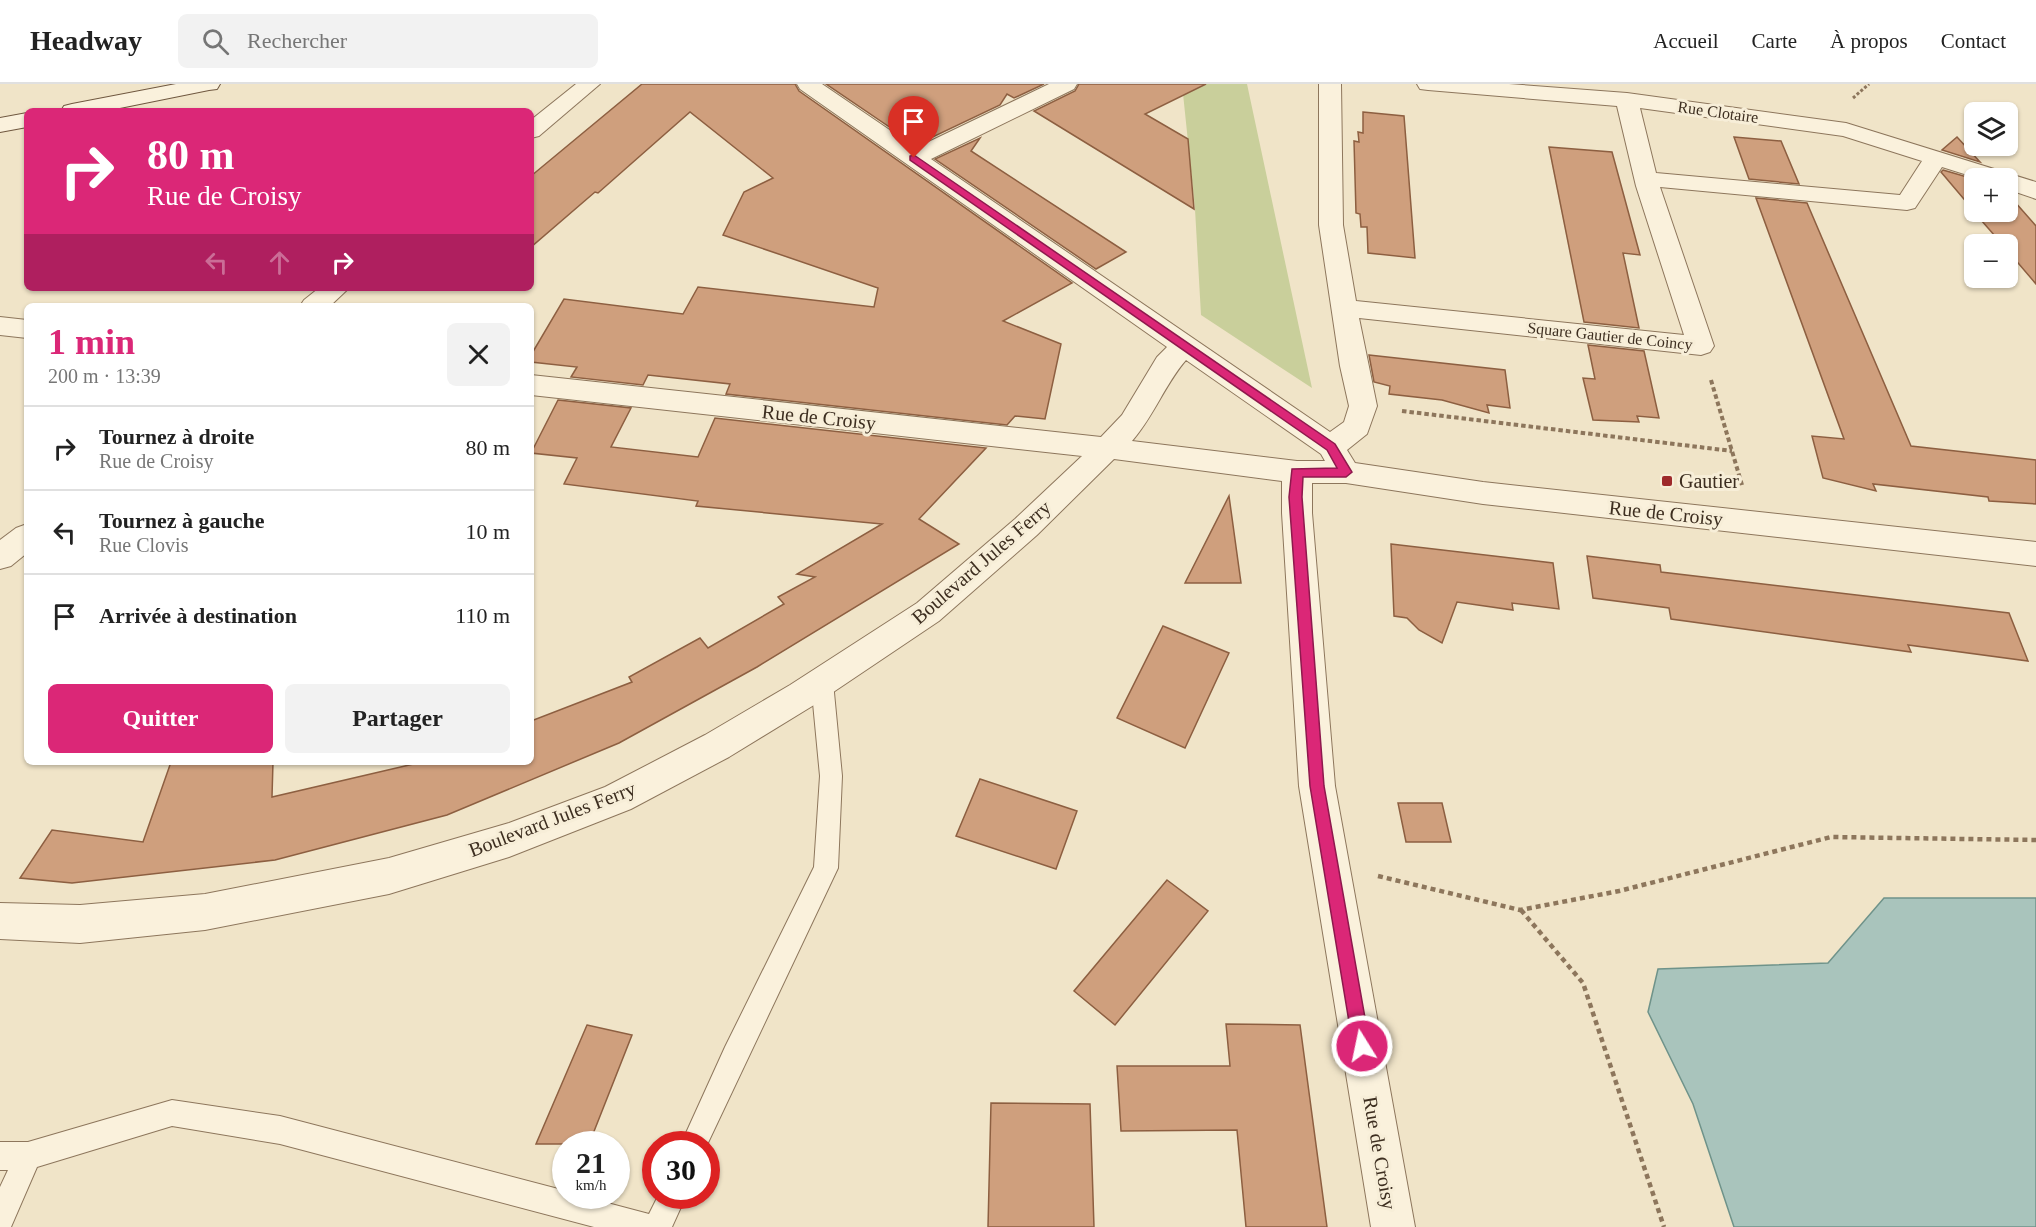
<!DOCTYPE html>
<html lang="fr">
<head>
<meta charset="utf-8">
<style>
  body { margin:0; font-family:Georgia,serif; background:#f2f2f2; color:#222; height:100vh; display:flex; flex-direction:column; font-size:22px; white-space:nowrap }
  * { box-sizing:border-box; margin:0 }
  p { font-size:20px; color:#767676 }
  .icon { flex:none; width:33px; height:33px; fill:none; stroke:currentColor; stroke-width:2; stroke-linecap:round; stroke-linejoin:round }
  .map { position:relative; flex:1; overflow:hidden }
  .panel { position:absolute; left:24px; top:219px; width:510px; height:462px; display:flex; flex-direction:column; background:#fff; border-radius:9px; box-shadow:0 2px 4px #0004 }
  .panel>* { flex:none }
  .guide { position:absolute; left:24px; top:24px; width:510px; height:183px; border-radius:9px; box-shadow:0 2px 4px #0004; background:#db2777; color:#fff; overflow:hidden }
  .fabs { position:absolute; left:1964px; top:18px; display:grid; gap:12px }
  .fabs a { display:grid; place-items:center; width:54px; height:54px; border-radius:9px; background:#fff; box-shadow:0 2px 4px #0004; font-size:30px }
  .speed { position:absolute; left:552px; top:1047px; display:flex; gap:12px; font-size:30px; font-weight:700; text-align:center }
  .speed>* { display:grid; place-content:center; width:78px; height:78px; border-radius:50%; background:#fff; box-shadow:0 2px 4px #0004; line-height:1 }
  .speed small { font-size:15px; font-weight:400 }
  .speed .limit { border:9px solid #d22; background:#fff; color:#111 }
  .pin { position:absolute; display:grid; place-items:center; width:51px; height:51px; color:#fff; margin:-62px -26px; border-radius:50% 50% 50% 0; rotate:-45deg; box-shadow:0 0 6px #0007 }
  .pin .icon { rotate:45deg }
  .me { position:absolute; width:66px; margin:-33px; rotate:350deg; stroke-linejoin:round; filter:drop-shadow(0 0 4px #0008) }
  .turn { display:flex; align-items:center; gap:21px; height:126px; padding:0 24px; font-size:27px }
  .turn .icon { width:78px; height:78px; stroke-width:2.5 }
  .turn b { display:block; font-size:42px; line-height:51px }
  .lanes { display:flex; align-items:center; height:57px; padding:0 24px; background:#0003; justify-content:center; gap:30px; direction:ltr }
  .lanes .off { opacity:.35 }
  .round { display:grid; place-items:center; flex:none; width:63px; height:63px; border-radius:9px; background:#f2f2f2 }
  .headline { display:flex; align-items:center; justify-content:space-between; height:102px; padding:0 24px }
  h1 { font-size:36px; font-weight:700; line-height:45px; color:#db2777 }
  .button { display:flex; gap:12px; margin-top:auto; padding:12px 24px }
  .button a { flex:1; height:69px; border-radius:9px; background:#db2777; color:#fff; font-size:24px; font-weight:700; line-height:69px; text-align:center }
  .button a+a { background:#f2f2f2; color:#222 }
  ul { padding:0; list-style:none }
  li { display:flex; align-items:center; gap:18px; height:84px; padding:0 24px; border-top:2px solid #e0e0e0 }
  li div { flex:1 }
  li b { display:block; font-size:22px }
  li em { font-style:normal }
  header { display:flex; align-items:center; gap:36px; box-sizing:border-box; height:84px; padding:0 30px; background:#fff; border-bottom:2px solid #e0e0e0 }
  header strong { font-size:28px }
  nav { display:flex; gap:33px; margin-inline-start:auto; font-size:21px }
  .search { width:420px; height:54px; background:#f2f2f2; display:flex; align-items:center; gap:15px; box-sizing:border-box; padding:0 21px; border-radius:9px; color:#767676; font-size:22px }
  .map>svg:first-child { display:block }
  .green { fill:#c9cf9b }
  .water { fill:#a9c4bc; stroke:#6f938a; stroke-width:1.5 }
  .building { fill:#cf9f7d; stroke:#8d5f41; stroke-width:1.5 }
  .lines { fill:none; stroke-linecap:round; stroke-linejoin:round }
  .service-casing { stroke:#8d765c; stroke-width:2 }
  .minor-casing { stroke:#8d765c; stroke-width:2 }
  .secondary-casing { stroke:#6f573f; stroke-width:2 }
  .path-far2 { stroke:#8d765c; stroke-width:3; stroke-dasharray:3 2; stroke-linecap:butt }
  .path-far1 { stroke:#8d765c; stroke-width:4; stroke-dasharray:4.5 3; stroke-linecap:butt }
  .path { stroke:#8d765c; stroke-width:4.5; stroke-dasharray:5 4; stroke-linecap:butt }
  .service { fill:#faf1dc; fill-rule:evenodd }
  .minor { fill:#faf1dc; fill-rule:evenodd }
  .secondary { fill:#faf1dc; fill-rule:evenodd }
  .route { fill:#db2777; stroke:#8e194d; stroke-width:1.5 }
  .poi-dot { fill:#9e2a2b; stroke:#f7eed8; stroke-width:2 }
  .labels { text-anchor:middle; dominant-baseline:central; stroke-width:6; stroke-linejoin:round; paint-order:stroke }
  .far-street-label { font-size:16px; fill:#3d2e20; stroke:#f7eed8 }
  .street-label { font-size:20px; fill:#3d2e20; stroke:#f7eed8 }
  .poi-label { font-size:20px; fill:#3d2e20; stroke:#f7eed8; text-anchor:start }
</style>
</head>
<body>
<header>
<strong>Headway</strong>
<div class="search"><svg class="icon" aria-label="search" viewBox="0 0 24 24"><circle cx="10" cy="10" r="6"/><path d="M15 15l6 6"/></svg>Rechercher</div>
<nav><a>Accueil</a><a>Carte</a><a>À propos</a><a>Contact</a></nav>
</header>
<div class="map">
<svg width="2036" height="1143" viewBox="0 0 2036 1143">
  <rect width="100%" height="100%" fill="#f0e4c8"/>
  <path class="green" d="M1182 0H1247L1312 304 1201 231 1195 125Z"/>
  <path class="water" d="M1884 814H2036V1143H1734L1693 1020 1648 928 1658 885 1828 879Z"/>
  <g class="building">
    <path d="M642 0H795L799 7 1072 199 1003 237 1061 260 1045 335 1015 332 1007 341 726 310 730 300 648 291 643 301 571 293 577 283 531 278V271L564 215 683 230 698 203 874 223 878 204 723 151 744 108 773 94 690 28 598 109 595 108 531 163V92Z"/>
    <path d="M826 0H1044L1014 14 1007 10 1000 21 916 61Z"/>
    <path d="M1079 0H1206L1145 30 1188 55 1194 125 1034 27 1075 7Z"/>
    <path d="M1363 28 1404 32 1415 174 1368 169 1367 143H1361L1360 130 1356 129 1354 57 1359 58 1358 48 1363 49Z"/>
    <path d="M1734 53 1781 57 1799 100 1749 95Z"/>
    <path d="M1957 53 1980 78 1942 66Z"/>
    <path d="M980 54 971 67 1126 168 1096 185 935 75Z"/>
    <path d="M1549 63 1612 68 1640 171 1623 169 1639 244 1584 238Z"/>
    <path d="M1943 86 1974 95V127L1941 88Z"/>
    <path d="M2007 109 2036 142V200L2007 166V160H2002L1974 128H2007Z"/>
    <path d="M1756 114 1807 119 1911 362 2036 376V420L1989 417 1988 413 1873 400 1876 407 1823 394 1812 352 1844 355Z"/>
    <path d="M1588 261 1644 267 1659 334 1637 332 1639 338 1593 336 1583 294 1595 295Z"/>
    <path d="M1369 271 1505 286 1510 324 1487 321 1489 329 1442 316 1389 310 1390 302 1374 298Z"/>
    <path d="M558 316 631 324 611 363 698 373 715 334 986 364 919 435 959 460 757 583 619 659 447 731 275 776 72 799 20 794 52 746 143 758 171 678H273L272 713 422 678H531V637L632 598 629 593 700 554 708 564 784 520 778 513 815 493 797 490 882 440 696 422 698 417 564 400 577 374 531 369Z"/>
    <path d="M1229 412 1241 499H1185Z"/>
    <path d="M1391 460 1553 479 1559 525 1512 519 1513 526 1457 518 1442 559 1419 546 1407 534 1394 532Z"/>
    <path d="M1587 472 1660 481 1661 488 2009 529 2028 577 1908 561 1911 568 1671 535 1669 524 1593 514Z"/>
    <path d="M1163 542 1229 569 1185 664 1117 634Z"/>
    <path d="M980 695 1077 727 1056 785 956 752Z"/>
    <path d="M1398 719H1442L1451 758H1406Z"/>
    <path d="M1167 796 1208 827 1115 941 1074 907Z"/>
    <path d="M1226 940 1300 941 1327 1143H1246L1237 1046 1121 1047 1117 982H1230Z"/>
    <path d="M587 941 632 951 589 1060H536Z"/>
    <path d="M991 1019 1090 1020 1094 1143H988Z"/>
  </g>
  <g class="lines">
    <defs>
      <g id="service">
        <path d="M822 589 830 592 833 598 842 692 838 784 706 1063V1060H681L725 963 814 783 820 692 811 598 814 592Z"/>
        <path d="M172 1016 280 1032 566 1107V1112H581L649 1130 658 1112H686L672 1143H594L280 1060 172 1042 37 1083 11 1143H0V1103L8 1086H0V1058H28Z"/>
      </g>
      <g id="minor">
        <path d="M576 0H600L539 52 531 54V36Z"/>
        <path d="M797 0H822L916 64 1049 0H1077L1074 5 931 75 1330 348 1344 338 1349 322 1340 282 1319 141V0H1341L1343 141 1356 217 1684 251 1636 102 1617 22 1428 6 1420 5 1417 0H1509L1627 9 1846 39 2036 98V115L2007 105V94H1977L1942 83 1915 124 1907 126 1660 103 1714 262 1710 268 1701 271 1359 234 1377 322 1367 350 1347 366 1355 379 1483 398 2036 458V482L1483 420 1346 399H1312V429L1335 702 1415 1143H1371L1299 702 1282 429V397L1114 375 1037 451 939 537 814 621 729 673 631 725 509 773 389 810 205 846 80 859 0 855V819L80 821 205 810 389 774 509 739 605 703 705 651 790 601 917 519 1015 435 1082 372 531 311V291L1101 353 1122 331 1157 273 1167 263 800 5ZM1640 24 1843 52 1922 77 1900 111 1656 89ZM1186 276 1321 370 1325 377H1297L1132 357C1154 332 1165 300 1186 276Z"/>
        <path d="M319 204H349L330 222H300L304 216Z"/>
        <path d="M0 233 27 236V254L0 251Z"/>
        <path d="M27 440V469L11 482 0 485V456L16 444Z"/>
      </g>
      <g id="secondary">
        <path d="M176 0H220L217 5 209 6 105 27H61L64 22 72 20Z"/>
        <path d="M27 29V43L0 48V34Z"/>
      </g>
    </defs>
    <use href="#service" class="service-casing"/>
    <use href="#minor" class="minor-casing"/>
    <use href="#secondary" class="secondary-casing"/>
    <path class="path-far2" d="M1853 14 1869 0"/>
    <g class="path-far1">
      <path d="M1711 296 1742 401"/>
      <path d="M1402 327 1732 367"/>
    </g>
    <g class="path">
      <path d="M1378 792 1520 826 1619 807 1831 753 2036 756"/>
      <path d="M1521 826 1583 899 1664 1143"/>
    </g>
    <use href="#service" class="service"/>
    <use href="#minor" class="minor"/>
    <use href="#secondary" class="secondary"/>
  </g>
  <path class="route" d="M914 71 1335 360 1352 388 1346 393H1303L1302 413 1324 702 1370 962 1368 968 1362 970 1356 968 1353 962 1310 702 1289 413 1292 385 1337 384 1327 366 910 76V72Z"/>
  <rect class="poi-dot" x="1661" y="391" width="12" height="12" rx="3"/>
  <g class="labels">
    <g class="far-street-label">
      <text transform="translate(1718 28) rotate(8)">Rue Clotaire</text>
      <text transform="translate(1610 252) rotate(6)">Square Gautier de Coincy</text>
    </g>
    <g class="street-label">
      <text transform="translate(819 333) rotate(6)">Rue de Croisy</text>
      <text transform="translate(1666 429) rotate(6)">Rue de Croisy</text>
      <text transform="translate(981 478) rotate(-41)">Boulevard Jules Ferry</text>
      <text transform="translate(552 735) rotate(-21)">Boulevard Jules Ferry</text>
      <text transform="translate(1380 1069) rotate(80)">Rue de Croisy</text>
    </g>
    <g class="poi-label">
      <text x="1679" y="397">Gautier</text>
    </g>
  </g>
</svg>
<div class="fabs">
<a><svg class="icon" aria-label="layers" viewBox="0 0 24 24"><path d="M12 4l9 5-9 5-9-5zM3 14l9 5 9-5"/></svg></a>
<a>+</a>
<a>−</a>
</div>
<div class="speed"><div>21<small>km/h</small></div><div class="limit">30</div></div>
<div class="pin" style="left:914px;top:74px;background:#d93025"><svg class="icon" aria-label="arrive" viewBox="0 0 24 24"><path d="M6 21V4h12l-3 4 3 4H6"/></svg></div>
<svg class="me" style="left:1362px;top:962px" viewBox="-20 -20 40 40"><circle r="17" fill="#db2777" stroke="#fff" stroke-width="3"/><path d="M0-11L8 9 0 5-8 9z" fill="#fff"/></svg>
<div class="guide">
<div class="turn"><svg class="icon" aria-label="right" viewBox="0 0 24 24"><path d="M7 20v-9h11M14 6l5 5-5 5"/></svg><div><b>80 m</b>Rue de Croisy</div></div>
<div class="lanes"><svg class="icon off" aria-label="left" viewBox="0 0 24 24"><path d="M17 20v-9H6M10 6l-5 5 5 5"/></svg><svg class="icon off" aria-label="ahead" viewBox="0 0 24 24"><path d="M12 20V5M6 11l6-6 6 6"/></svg><svg class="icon" aria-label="right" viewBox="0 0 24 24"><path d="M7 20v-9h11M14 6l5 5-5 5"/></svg></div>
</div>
<section class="panel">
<div class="headline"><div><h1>1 min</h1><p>200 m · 13:39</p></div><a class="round"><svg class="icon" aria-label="close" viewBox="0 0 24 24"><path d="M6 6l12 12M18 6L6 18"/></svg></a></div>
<ul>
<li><svg class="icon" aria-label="right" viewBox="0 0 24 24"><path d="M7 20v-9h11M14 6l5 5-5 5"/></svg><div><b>Tournez à droite</b><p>Rue de Croisy</p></div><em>80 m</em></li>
<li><svg class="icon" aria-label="left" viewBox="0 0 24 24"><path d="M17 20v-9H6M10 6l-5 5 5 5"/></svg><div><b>Tournez à gauche</b><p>Rue Clovis</p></div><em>10 m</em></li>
<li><svg class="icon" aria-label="arrive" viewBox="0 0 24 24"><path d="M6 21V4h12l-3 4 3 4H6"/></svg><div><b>Arrivée à destination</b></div><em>110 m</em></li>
</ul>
<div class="button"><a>Quitter</a><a>Partager</a></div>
</section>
</div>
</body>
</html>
